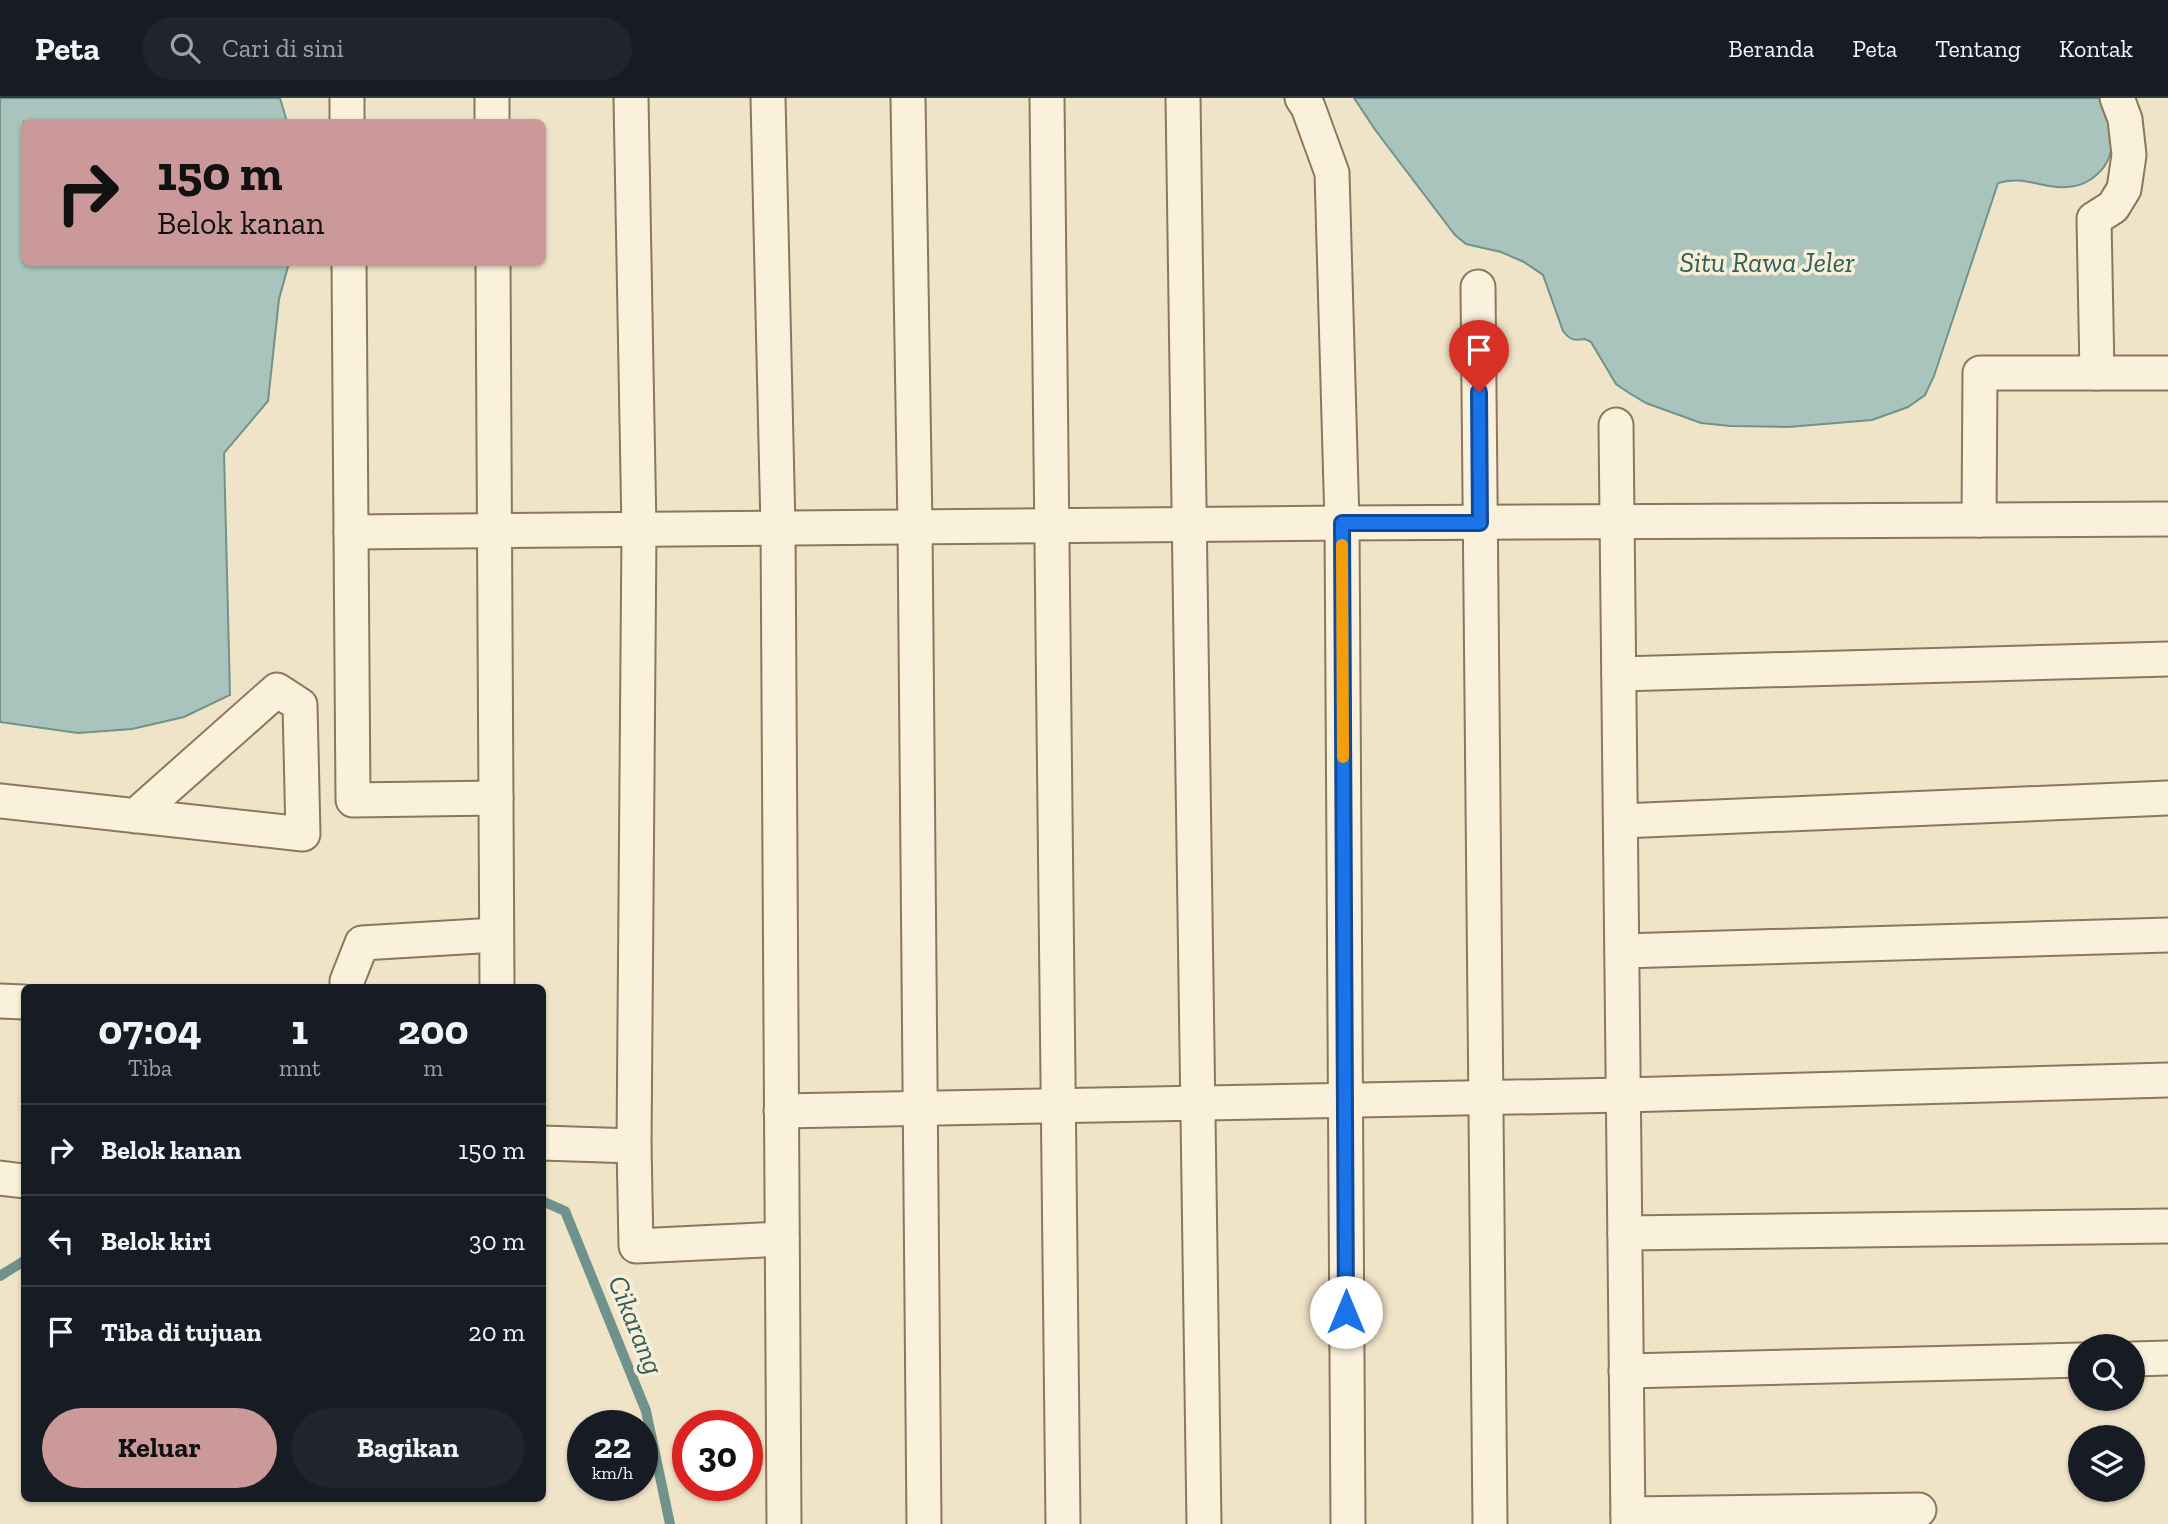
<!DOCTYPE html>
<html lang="id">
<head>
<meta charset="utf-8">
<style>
  body { margin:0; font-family:"Zilla Slab",serif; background:#20242c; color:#f1f3f6; height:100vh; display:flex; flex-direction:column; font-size:26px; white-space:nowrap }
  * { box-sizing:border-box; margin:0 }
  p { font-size:23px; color:#9ea1a6 }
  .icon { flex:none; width:38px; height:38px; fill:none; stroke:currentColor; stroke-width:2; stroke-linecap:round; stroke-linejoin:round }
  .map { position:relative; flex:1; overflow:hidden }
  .drawer { position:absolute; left:21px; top:886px; width:525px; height:518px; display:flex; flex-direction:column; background:#171b24; border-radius:10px; box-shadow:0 2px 5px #0004 }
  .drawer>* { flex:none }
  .guide { position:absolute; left:21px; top:21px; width:525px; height:147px; border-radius:10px; box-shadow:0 2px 5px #0004; background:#cc999b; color:#111; overflow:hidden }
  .tools { position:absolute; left:2068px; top:1236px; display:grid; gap:14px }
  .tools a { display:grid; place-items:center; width:77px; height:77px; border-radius:50%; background:#171b24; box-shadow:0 2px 5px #0004; font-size:35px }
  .speed { position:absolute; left:567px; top:1312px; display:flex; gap:14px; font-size:35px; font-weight:700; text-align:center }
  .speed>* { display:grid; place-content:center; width:91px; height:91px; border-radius:50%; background:#171b24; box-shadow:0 2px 5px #0004; line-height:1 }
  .speed small { font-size:18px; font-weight:400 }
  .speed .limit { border:10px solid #d22; background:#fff; color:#111 }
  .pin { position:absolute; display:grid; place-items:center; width:60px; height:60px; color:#fff; margin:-72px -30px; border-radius:50% 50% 50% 0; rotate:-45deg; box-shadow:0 0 7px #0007 }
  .pin .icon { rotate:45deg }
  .me { position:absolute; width:77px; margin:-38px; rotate:0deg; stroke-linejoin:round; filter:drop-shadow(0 0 5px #0008) }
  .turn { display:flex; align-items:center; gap:24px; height:147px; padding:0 21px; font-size:32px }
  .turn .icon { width:91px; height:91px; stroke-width:2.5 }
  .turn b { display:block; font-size:49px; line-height:60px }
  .eta { display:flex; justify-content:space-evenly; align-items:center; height:119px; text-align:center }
  .eta b { font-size:42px; font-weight:700; line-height:49px }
  .button { display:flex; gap:14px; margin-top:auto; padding:14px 21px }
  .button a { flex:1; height:80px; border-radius:42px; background:#cc999b; color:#111; font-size:28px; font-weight:700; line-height:80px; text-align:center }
  .button a+a { background:#20242c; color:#f1f3f6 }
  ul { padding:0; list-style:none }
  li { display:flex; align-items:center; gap:21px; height:91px; padding:0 21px; border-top:2px solid #363941 }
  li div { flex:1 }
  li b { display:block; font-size:26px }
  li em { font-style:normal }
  header { display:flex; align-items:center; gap:42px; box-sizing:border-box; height:98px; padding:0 35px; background:#171b24; border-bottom:2px solid #363941 }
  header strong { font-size:33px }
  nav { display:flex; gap:38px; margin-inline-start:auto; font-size:24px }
  .search { width:490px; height:63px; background:#20242c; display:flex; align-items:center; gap:18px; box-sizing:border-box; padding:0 24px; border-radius:38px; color:#9ea1a6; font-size:26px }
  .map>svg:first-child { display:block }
  .water { fill:#a9c4bc; stroke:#6f938a; stroke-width:2 }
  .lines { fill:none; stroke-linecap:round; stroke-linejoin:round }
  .stream { stroke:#6f938a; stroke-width:10 }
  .street-casing { stroke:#8d765c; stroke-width:37 }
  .street { stroke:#faf1dc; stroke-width:33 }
  .route-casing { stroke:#114b97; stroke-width:18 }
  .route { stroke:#1a73e8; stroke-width:12 }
  .slow { stroke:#f59e0b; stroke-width:12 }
  .labels { text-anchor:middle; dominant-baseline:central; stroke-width:7; stroke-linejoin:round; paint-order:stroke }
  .water-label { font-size:28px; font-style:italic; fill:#2f5d5a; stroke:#f7eed8 }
</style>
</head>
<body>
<header>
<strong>Peta</strong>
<div class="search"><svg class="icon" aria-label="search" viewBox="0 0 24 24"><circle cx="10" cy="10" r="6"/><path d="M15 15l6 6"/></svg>Cari di sini</div>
<nav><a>Beranda</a><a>Peta</a><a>Tentang</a><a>Kontak</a></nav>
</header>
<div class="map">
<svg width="2168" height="1426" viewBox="0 0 2168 1426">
  <rect width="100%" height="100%" fill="#f0e4c8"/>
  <g class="water">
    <path d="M0 0H280L287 24H24V164L289 165 279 201 268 303 224 355 230 597 184 619 132 631 78 635 0 624Z"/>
    <path d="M1354 0H2107C2113 32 2121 63 2088 83 2080 88 2067 90 2057 89 2036 87 2019 78 1998 85L1934 278 1925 297 1908 309 1872 322 1788 329 1730 328 1701 325 1646 305 1629 295 1616 286 1591 244 1585 241C1574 243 1570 242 1563 233L1543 177 1524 164 1501 154 1466 146 1455 137 1376 33Z"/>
  </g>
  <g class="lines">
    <g class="stream">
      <path d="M542 1103 565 1113 646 1313 670 1426"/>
      <path d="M0 1178 24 1163"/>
    </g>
    <defs>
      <g id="street">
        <path d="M347 0V24"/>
        <path d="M492 0V24"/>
        <path d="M631 0 639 432 634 1048 636 1148 782 1141"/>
        <path d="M768 0 778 430 784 1426"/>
        <path d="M908 0 915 429 924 1426"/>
        <path d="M1047 0 1063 1426"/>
        <path d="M1183 0 1204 1426"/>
        <path d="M1302 0 1308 9 1332 75 1342 425 2168 421"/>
        <path d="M349 164 353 702 496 700"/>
        <path d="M493 164 497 889"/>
        <path d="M1478 189 1490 1426"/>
        <path d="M2097 275 2094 121 2113 109 2124 91 2129 57 2125 21 2117 0"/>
        <path d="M1616 327 1628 1426"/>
        <path d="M1979 422 1980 275H2168"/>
        <path d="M351 434 1342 425 1348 1426"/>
        <path d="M1619 576 2168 561"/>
        <path d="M0 703 303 736 300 607 277 592 135 718"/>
        <path d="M1621 723 2168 700"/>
        <path d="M1622 853 2168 837"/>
        <path d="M347 889V883L362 845 496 837"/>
        <path d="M0 903 24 904"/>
        <path d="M781 1013 1623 997 2168 982"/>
        <path d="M542 1045 634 1048"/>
        <path d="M0 1080 24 1083"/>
        <path d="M1625 1135 2168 1128"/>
        <path d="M2133 1261 2168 1260"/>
        <path d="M1626 1273 2081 1262"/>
        <path d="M1628 1416 1919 1412"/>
      </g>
    </defs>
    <use href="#street" class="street-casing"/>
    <use href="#street" class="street"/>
  </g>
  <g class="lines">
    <defs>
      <path id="route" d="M1346 1214 1342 425H1480L1479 294"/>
    </defs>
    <use href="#route" class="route-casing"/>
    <use href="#route" class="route"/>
    <path class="slow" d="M1342 447 1343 659"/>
  </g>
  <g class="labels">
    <g class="water-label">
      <text x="1767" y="164">Situ Rawa Jeler</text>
      <text transform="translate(636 1227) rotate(68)">Cikarang</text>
    </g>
  </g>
</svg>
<div class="tools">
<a><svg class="icon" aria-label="search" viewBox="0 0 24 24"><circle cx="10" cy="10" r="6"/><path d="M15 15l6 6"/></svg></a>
<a><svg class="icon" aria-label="layers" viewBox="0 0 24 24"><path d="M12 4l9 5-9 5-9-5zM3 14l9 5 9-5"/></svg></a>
</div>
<div class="speed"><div>22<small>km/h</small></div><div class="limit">30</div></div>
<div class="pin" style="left:1479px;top:294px;background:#d93025"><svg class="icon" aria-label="arrive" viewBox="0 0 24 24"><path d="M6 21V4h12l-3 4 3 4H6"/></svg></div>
<svg class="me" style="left:1346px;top:1214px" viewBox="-20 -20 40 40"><circle r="19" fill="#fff"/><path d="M0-13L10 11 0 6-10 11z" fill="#1a73e8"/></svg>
<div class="guide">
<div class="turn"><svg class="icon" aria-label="right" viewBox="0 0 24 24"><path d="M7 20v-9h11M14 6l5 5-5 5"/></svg><div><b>150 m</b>Belok kanan</div></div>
</div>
<section class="drawer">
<div class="eta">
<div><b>07:04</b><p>Tiba</p></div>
<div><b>1</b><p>mnt</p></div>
<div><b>200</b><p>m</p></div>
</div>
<ul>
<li><svg class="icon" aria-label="right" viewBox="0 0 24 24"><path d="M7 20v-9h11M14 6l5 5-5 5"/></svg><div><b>Belok kanan</b></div><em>150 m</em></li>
<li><svg class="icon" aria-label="left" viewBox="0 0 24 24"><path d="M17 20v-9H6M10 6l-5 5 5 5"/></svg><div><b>Belok kiri</b></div><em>30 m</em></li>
<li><svg class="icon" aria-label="arrive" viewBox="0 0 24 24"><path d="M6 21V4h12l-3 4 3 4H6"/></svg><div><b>Tiba di tujuan</b></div><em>20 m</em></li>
</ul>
<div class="button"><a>Keluar</a><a>Bagikan</a></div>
</section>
</div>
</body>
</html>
